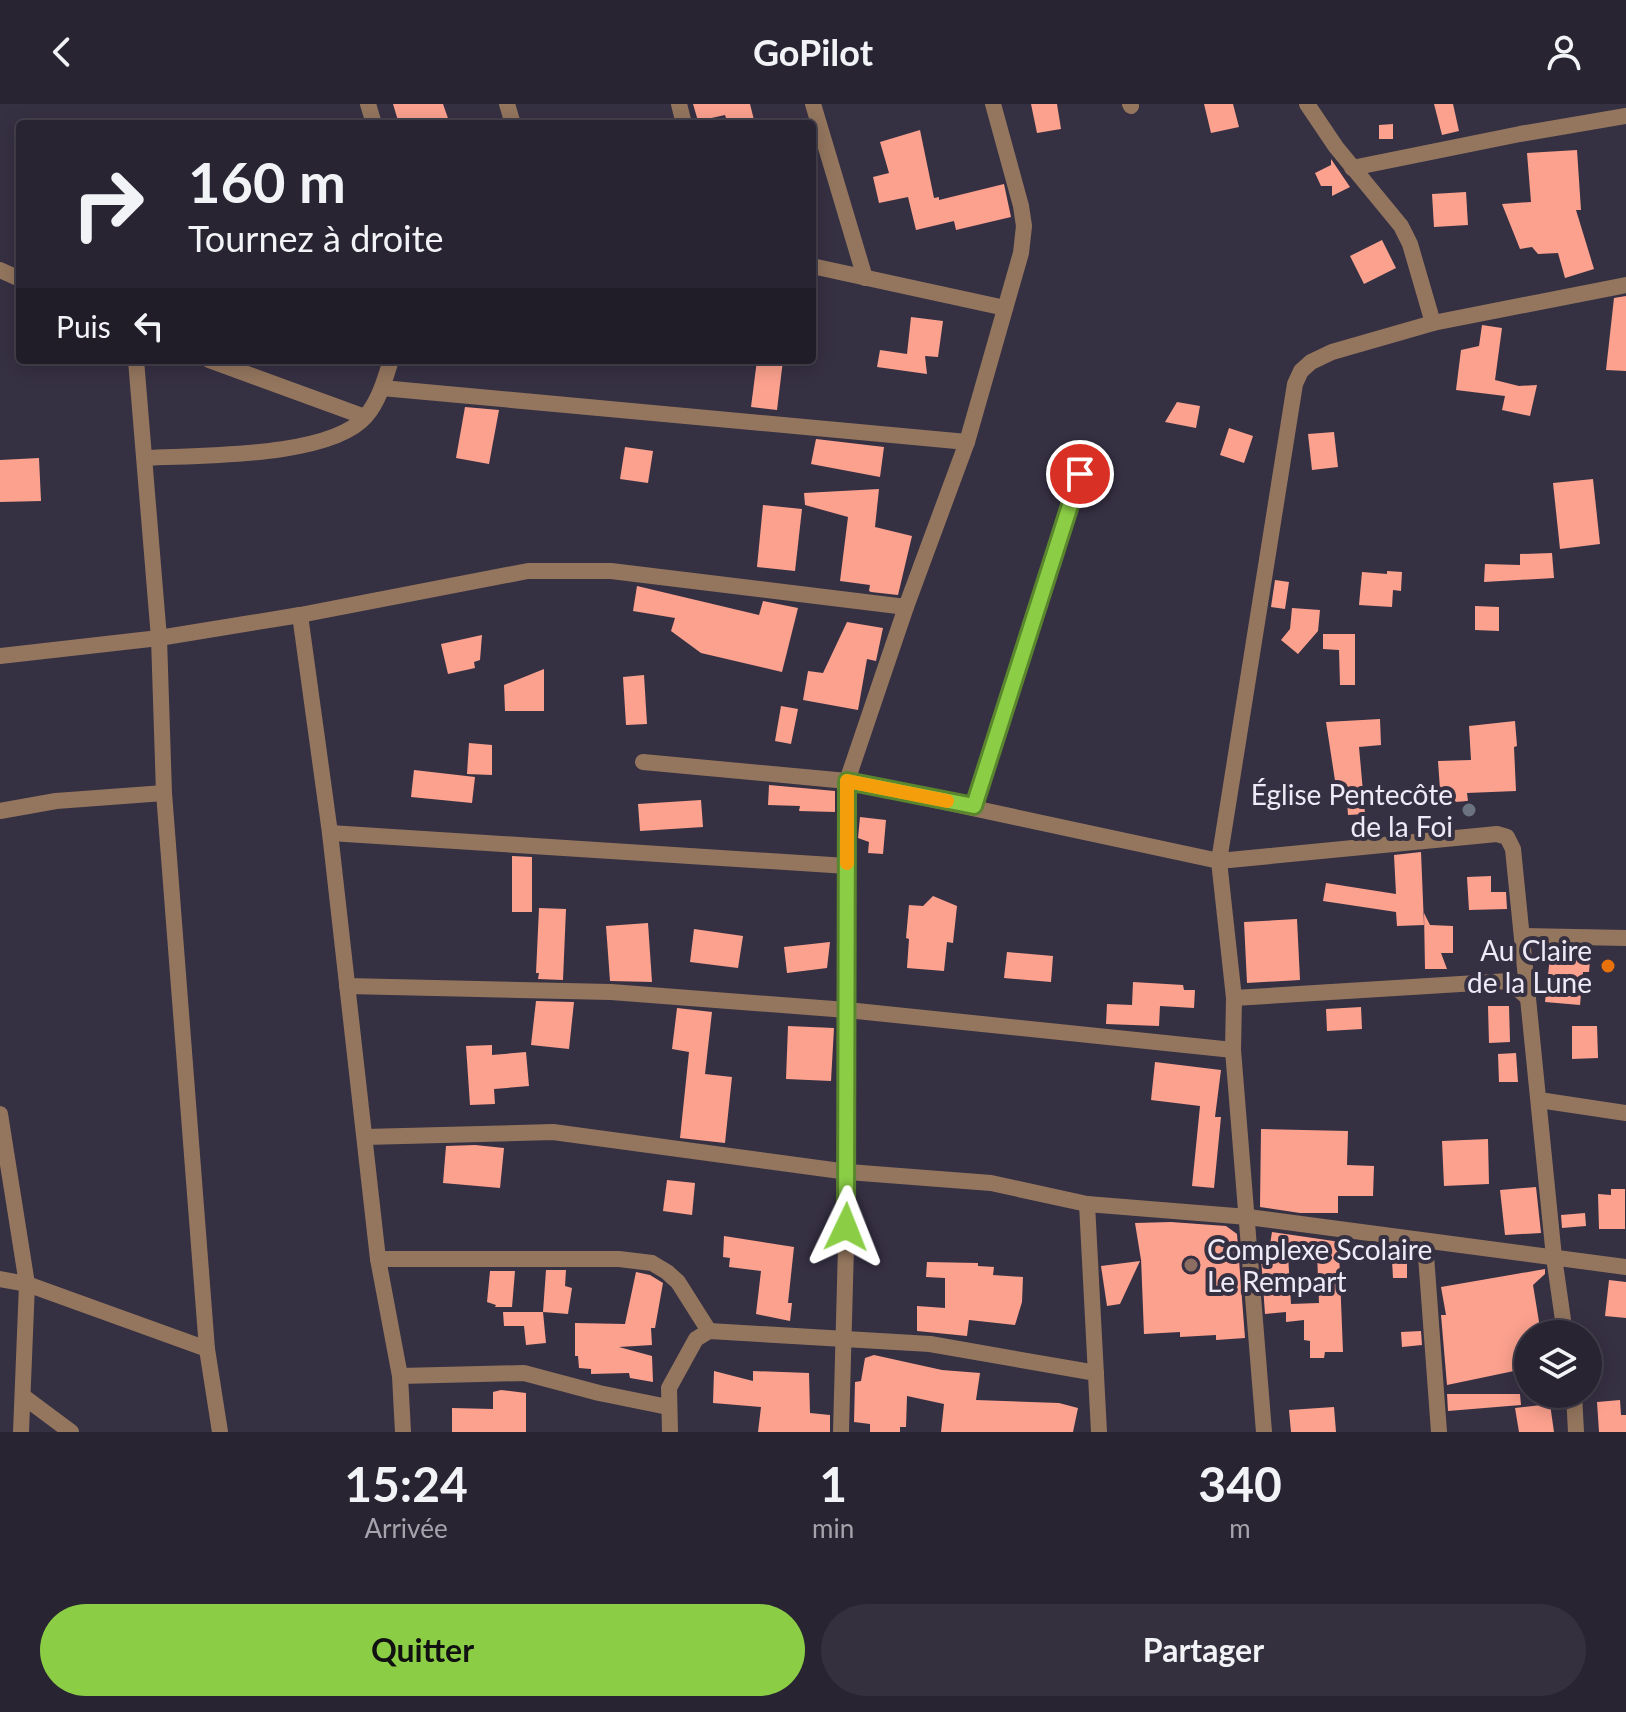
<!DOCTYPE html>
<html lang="fr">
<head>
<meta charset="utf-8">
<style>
  body { margin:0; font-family:Lato,sans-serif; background:#34303e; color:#f1f3f6; height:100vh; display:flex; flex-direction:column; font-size:30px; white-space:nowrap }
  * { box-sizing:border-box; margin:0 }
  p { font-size:26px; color:#a5a4ac }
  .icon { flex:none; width:44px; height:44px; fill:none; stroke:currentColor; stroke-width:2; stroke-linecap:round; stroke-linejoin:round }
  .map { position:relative; height:1328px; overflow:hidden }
  .sheet { display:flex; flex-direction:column; background:#282432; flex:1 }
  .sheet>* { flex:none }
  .top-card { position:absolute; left:16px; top:16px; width:800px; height:244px; border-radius:8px; box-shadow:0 4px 20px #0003,0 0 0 2px #44414d; background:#282432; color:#f1f3f6; overflow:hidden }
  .fabs { position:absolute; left:1514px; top:1216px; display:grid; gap:16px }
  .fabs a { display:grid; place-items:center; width:88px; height:88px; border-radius:50%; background:#282432; box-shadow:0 4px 20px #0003,0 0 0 2px #44414d; font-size:40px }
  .pin { position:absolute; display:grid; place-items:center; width:68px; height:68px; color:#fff; margin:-34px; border:4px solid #fff; border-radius:50%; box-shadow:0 2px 8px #0007 }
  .me { position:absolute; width:88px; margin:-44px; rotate:2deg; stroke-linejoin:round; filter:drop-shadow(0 0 6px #0008) }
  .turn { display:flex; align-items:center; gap:28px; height:168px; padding:0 40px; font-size:36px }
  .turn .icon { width:104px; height:104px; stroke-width:2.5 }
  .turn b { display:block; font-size:56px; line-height:68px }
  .then { display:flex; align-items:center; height:76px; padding:0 40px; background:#0003; gap:16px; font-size:30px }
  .eta { display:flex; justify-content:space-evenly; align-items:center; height:136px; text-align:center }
  .eta b { font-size:48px; font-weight:700; line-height:56px }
  .primary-button { display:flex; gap:16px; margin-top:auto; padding:16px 40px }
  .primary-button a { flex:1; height:92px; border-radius:48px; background:#8bce46; color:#111; font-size:32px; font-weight:700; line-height:92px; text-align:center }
  .primary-button a+a { background:#34303e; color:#f1f3f6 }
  header { display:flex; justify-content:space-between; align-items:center; height:104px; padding:0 40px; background:#282432; font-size:36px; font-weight:700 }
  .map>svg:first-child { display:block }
  .building { fill:#fca18e; fill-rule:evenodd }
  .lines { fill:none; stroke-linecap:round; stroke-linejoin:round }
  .street { stroke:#94765e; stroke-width:16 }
  .route-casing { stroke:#5a862e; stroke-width:20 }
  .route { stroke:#8bce46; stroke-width:14 }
  .slow { stroke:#f59e0b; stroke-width:14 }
  .worship-dot { fill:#6b7280; stroke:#363043; stroke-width:3 }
  .food-dot { fill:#e8710a; stroke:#363043; stroke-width:3 }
  .education-dot { fill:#8d6e63; stroke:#363043; stroke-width:3 }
  .labels { text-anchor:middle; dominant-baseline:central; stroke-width:8; stroke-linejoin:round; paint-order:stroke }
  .poi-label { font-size:28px; fill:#eeeaf7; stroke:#363043; text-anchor:end }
</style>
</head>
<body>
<header><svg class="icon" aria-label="back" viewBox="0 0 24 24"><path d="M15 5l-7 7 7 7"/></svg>GoPilot<svg class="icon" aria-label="person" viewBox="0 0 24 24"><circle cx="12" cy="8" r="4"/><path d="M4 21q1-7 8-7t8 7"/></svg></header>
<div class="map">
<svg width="1626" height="1328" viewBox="0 0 1626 1328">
  <rect width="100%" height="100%" fill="#363043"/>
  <g class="building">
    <path d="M393 0H443L450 20H399Z"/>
    <path d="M693 0H750L755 20H728L725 11 698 17Z"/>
    <path d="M1031 0H1057L1061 25 1037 29Z"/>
    <path d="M1204 0H1233L1239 23 1211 29Z"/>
    <path d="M1434 0H1453L1459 27 1442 31Z"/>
    <path d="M1393 20V35H1379V21Z"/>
    <path d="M920 26 934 94 939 93V96L1004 80 1011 113 956 126 954 117 916 126 908 93 879 99 873 73 889 69 880 38Z"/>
    <path d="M1577 46 1581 106H1576L1594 165 1565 174 1558 149 1538 150 1532 143 1520 145 1502 100 1531 98 1527 49Z"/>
    <path d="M1331 55 1350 83 1332 92V82H1321L1315 69 1331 61Z"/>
    <path d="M1466 88 1468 121 1434 123 1432 90Z"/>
    <path d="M1382 136 1396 164 1364 180 1350 152Z"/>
    <path d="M1626 192V267L1606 266 1614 194Z"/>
    <path d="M911 213 943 217 938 253 925 252 927 270 877 263 880 246 907 250Z"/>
    <path d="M1482 221 1502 224 1495 276 1519 282 1537 281 1530 312 1502 306 1505 292 1456 286 1461 246 1479 242Z"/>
    <path d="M757 256H783L777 306 751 303Z"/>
    <path d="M1177 298 1200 302 1196 324 1165 318Z"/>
    <path d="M465 303 499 306 489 360 456 354Z"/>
    <path d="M1229 324 1253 332 1244 359 1220 351Z"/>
    <path d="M1334 328 1338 363 1312 366 1308 330Z"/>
    <path d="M816 335 884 343 880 373 811 360Z"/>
    <path d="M625 343 653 347 648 379 620 375Z"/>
    <path d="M39 354 41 397 0 398V356Z"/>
    <path d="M1593 375 1600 440 1560 445 1553 379Z"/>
    <path d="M879 385 875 423 912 432 898 491 871 488 869 487 870 481 840 477 848 413 805 401 804 389Z"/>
    <path d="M763 401 802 405 795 467 757 463Z"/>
    <path d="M1552 449 1554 474 1484 478 1485 460 1520 461V450Z"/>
    <path d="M1387 467 1402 468 1401 487 1393 486 1392 503 1359 501 1362 468 1387 470Z"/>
    <path d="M1275 476 1289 478 1285 505 1271 503Z"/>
    <path d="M637 482 759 511 763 497 798 504 782 568 701 549 671 527 675 514 633 507Z"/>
    <path d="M1475 502 1499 503V527L1475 526Z"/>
    <path d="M1292 504 1320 506 1318 527 1298 550 1281 536 1290 525Z"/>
    <path d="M847 518 883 524 876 557 867 555 858 606 803 596 808 567 823 569Z"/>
    <path d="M1323 530H1355V581H1340L1339 546 1323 545Z"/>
    <path d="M482 531 480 556 474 558 475 564 448 570 441 540Z"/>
    <path d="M544 565V607H505L504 581Z"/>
    <path d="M644 571 647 620 626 621 623 573Z"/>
    <path d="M781 602 798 605 791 640 775 637Z"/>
    <path d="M1380 615 1381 641 1359 643 1365 710 1348 711 1346 682 1336 683 1326 618Z"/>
    <path d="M1515 617 1517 642 1514 643 1516 687 1467 689 1468 697 1441 699 1438 657 1471 656 1469 622Z"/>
    <path d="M469 639 492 641V671L467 670Z"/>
    <path d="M414 666 475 673 472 699 411 693Z"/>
    <path d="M769 681 835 687V708L799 707 800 702 768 701Z"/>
    <path d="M701 696 703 723 640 727 638 700Z"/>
    <path d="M860 713 886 716 883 750 868 749 869 738 858 734Z"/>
    <path d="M1421 748 1424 821 1397 822 1396 808 1323 797 1326 779 1396 790 1394 751Z"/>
    <path d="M512 752 532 753V808H512Z"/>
    <path d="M1491 772V788H1506L1507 805 1469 806 1467 773Z"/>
    <path d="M933 792 957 802 953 839 947 838 944 867 907 864 909 835 906 834 909 801 923 802Z"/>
    <path d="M539 804 566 805 563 876 538 875 539 869H536Z"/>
    <path d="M1424 809 1430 821 1453 822V849H1441L1447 865H1425Z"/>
    <path d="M1297 815 1300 876 1247 879 1244 818Z"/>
    <path d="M648 819 652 878 610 877 606 822Z"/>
    <path d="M694 825 743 832 738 864 690 858Z"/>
    <path d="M830 838 827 864 787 869 784 843Z"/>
    <path d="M1551 844 1591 845 1589 868H1583L1580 901 1545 898Z"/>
    <path d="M1007 848 1053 852 1051 878 1004 874Z"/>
    <path d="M1133 878 1183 881 1184 886H1195L1194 904 1160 902 1159 922 1106 920 1107 900 1132 901Z"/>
    <path d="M536 897 574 898 569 945 531 941Z"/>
    <path d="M1488 902H1509L1510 938 1489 939Z"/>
    <path d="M1361 903 1362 925 1327 927 1326 905Z"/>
    <path d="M677 904 712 908 705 970 732 973 725 1039 680 1034 689 948 672 945Z"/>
    <path d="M788 922 834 924 831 977 786 975Z"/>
    <path d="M1572 922H1597L1598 954 1572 955Z"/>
    <path d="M492 941V951L526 948 529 982 494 985 495 1000 470 1001 466 942Z"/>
    <path d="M1516 949 1518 978H1499L1498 950Z"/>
    <path d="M1155 958 1221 966 1215 1013H1221L1214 1084 1192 1082 1200 1002 1151 996Z"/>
    <path d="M1261 1025 1348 1027 1347 1061 1374 1062 1373 1092H1338V1109H1300L1260 1103Z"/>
    <path d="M1488 1035 1489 1080 1444 1082 1442 1037Z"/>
    <path d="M475 1041 504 1044 500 1084 443 1079 446 1042Z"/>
    <path d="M667 1076 695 1079 692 1111 663 1107Z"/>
    <path d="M1536 1083 1541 1129 1505 1131 1500 1086Z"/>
    <path d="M1611 1085H1625V1125H1599L1598 1090 1611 1091Z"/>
    <path d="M1585 1109 1586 1122 1562 1124 1561 1111Z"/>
    <path d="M1171 1118 1226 1122 1237 1130 1245 1234 1216 1236V1231L1180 1233V1228L1144 1230 1141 1154V1156L1135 1119Z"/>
    <path d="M1272 1128 1354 1140V1146L1339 1147 1343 1248H1325L1324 1254H1310V1237L1304 1236V1216L1286 1218V1208L1265 1210 1261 1153H1268ZM1317 1149 1319 1199 1291 1200 1288 1151Z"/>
    <path d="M724 1132 794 1143 788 1199H792L790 1217 756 1210 761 1167 729 1163 730 1154 723 1153Z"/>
    <path d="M1392 1156 1407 1158V1174H1393Z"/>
    <path d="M1140 1157 1120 1200 1107 1202 1101 1162Z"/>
    <path d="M927 1158 978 1159V1162L994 1163 993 1171 1023 1173 1022 1198 1015 1221 969 1216 967 1232 917 1227V1202L945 1204V1174L926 1173Z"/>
    <path d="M1545 1165V1170L1533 1181 1541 1230H1528V1264L1447 1281 1441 1211H1446L1441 1183Z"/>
    <path d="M546 1166H566L565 1182 572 1184 568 1210 543 1208 546 1239 526 1241 524 1222H504L503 1208H543Z"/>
    <path d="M490 1167H515L512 1203H495L496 1201 487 1198Z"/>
    <path d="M636 1168 650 1171 663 1179 655 1224H651L652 1241 619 1243 652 1252 653 1278 630 1274 629 1269 591 1270V1265L579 1264 578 1252H575V1219L625 1220Z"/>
    <path d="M1609 1176 1626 1178V1214L1605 1212Z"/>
    <path d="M1421 1227 1422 1241 1402 1243 1401 1228Z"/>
    <path d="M874 1251 942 1266 980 1269 976 1296 1059 1299 1078 1304 1073 1328H941L944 1300 907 1292 906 1323H900V1328H870V1320L854 1318 855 1278 861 1277 865 1254Z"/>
    <path d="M714 1267 753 1277V1267L809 1269 810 1309 830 1311V1328H758L761 1303 713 1299Z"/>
    <path d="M501 1286 526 1289V1328H452V1304L493 1305V1288Z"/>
    <path d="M1447 1290H1520L1521 1301 1448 1307Z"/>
    <path d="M1620 1296 1621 1311H1626V1328H1599L1597 1298Z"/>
    <path d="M1550 1300 1554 1328H1519L1515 1304Z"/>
    <path d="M1334 1303 1336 1328H1291L1289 1306Z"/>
  </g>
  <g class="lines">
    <g class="street">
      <path d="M368 0 374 20"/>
      <path d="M507 0 513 20"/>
      <path d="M679 0 684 20"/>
      <path d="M813 0 865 174"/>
      <path d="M1130 0 1131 2"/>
      <path d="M1307 0 1336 43 1401 122 1410 140 1433 219"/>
      <path d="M1352 64 1520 30 1626 12"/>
      <path d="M812 162 1005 204"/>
      <path d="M0 166 20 175"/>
      <path d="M136 256 159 534 164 689 207 1245 220 1328"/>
      <path d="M209 256 365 313"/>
      <path d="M382 284 967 338"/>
      <path d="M146 354C199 351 331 354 366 312 379 297 385 275 391 256"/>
      <path d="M300 511 330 729 378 1155 400 1272 403 1328"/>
      <path d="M0 552 159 534 300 511 528 467H611L906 503"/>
      <path d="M643 658 847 677 1219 757 1497 730 1507 733 1513 745 1554 1153 1565 1230"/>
      <path d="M974 702 1080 370"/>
      <path d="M0 707 56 697 164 689"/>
      <path d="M330 729 847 762"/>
      <path d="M1522 832 1626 834"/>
      <path d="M347 882 611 888 847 906 1233 946"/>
      <path d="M1234 894 1509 877 1527 893"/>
      <path d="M1539 996 1626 1009"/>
      <path d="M0 1010 27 1180 21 1328"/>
      <path d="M365 1033 553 1028 848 1068 991 1079 1087 1100 1248 1113 1626 1163"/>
      <path d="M1087 1100 1099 1328"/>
      <path d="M1425 1138 1439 1328"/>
      <path d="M378 1155H619L652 1159 667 1168 678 1178 709 1227"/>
      <path d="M0 1175 27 1180 207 1245"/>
      <path d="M400 1272 524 1269 599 1289 668 1303"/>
      <path d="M1574 1290 1576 1328"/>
      <path d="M24 1293 71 1328"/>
      <path d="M670 1328 669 1284 696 1235 709 1227 930 1240 1096 1269"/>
      <path d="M841 1328 848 1068 847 677 906 503 967 338 1021 149 1024 122 1021 102 993 0"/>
      <path d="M1264 1328 1233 946 1234 894 1219 757 1295 280 1301 267 1311 258 1332 248 1433 219 1626 181"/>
    </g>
  </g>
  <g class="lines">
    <defs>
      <path id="route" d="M846 1123 847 677 974 702 1080 370"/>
    </defs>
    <use href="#route" class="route-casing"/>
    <use href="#route" class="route"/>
    <path class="slow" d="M847 759V677L947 697"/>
  </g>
  <circle class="worship-dot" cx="1469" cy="706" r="8"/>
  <circle class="food-dot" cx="1608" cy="862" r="8"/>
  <circle class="education-dot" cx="1191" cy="1161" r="8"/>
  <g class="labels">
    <g class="poi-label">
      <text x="1453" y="690">Église Pentecôte<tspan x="1453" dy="32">de la Foi</tspan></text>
      <text x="1592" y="846">Au Claire<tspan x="1592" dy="32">de la Lune</tspan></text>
      <text x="1207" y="1145" text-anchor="start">Complexe Scolaire<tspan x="1207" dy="32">Le Rempart</tspan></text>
    </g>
  </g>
</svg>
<div class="fabs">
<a><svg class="icon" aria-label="layers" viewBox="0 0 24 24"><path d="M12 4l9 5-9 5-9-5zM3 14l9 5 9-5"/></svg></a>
</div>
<div class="pin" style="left:1080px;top:370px;background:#d93025"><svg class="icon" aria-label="arrive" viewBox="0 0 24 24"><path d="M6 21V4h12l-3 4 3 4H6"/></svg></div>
<svg class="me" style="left:846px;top:1123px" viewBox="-20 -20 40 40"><path d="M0-17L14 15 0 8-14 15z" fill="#8bce46" stroke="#fff" stroke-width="4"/></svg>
<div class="top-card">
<div class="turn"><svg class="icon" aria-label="right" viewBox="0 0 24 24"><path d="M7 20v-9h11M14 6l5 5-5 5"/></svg><div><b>160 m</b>Tournez à droite</div></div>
<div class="then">Puis<svg class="icon" aria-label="left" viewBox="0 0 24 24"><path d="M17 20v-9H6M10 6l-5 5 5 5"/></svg></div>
</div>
</div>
<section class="sheet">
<div class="eta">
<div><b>15:24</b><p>Arrivée</p></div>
<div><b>1</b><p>min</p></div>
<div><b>340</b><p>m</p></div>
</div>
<div class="primary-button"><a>Quitter</a><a>Partager</a></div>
</section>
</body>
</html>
